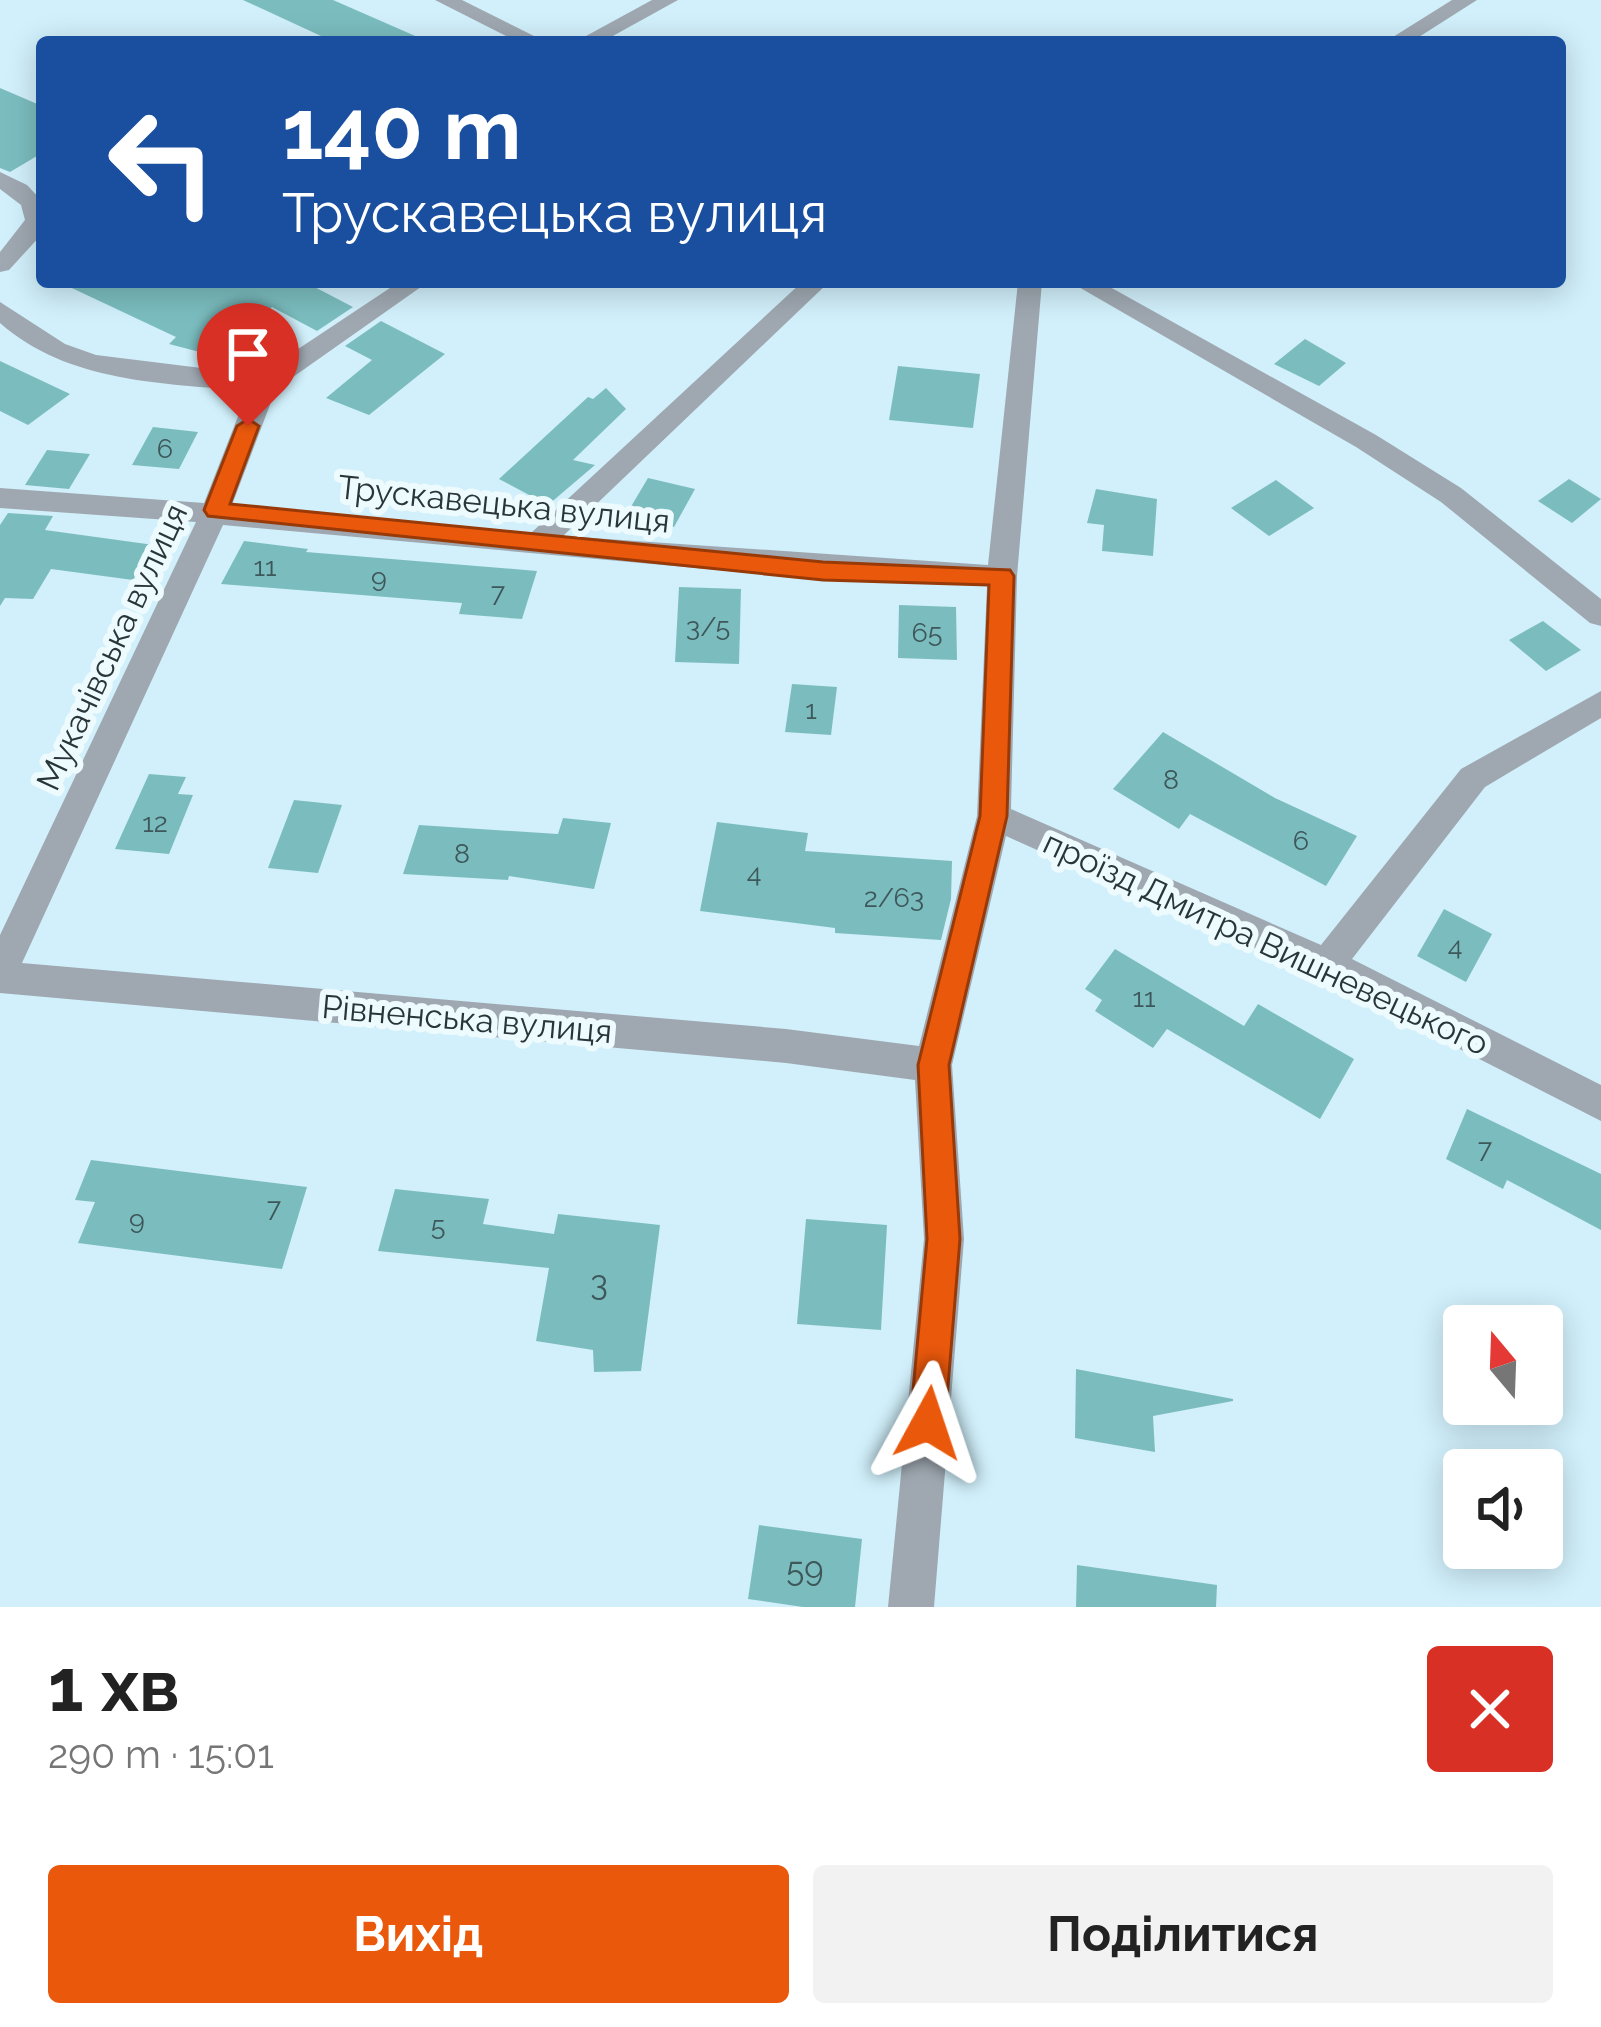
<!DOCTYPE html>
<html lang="uk">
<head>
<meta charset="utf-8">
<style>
  body { margin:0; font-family:Raleway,sans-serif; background:#f2f2f2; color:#222; height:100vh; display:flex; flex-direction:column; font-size:45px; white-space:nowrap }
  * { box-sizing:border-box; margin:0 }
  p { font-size:39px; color:#767676 }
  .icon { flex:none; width:66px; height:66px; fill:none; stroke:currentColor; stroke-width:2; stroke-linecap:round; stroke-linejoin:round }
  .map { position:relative; height:1607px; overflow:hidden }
  .details { display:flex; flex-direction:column; background:#fff; flex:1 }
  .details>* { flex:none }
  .hud { position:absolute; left:36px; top:36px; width:1530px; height:252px; border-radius:12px; box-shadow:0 6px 30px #0003; background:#1a4fa0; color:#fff; overflow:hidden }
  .needle { width:78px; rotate:341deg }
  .fabs { position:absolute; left:1443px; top:1305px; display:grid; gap:24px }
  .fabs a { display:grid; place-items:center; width:120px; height:120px; border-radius:12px; background:#fff; box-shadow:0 6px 30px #0003; font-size:60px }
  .pin { position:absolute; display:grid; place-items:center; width:102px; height:102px; color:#fff; margin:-123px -51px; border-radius:50% 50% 50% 0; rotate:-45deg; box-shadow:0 0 12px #0007 }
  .pin .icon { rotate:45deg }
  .me { position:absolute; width:132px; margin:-66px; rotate:5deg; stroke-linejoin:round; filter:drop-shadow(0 0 9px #0008) }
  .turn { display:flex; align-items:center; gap:42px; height:252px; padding:0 48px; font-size:54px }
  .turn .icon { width:156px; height:156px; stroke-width:2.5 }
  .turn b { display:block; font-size:84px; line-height:102px }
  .round { display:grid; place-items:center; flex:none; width:126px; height:126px; border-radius:12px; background:#f2f2f2 }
  .headline { display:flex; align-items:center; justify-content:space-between; height:204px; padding:0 48px }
  h1 { font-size:72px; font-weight:700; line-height:90px }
  .primary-button { display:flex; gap:24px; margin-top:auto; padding:24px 48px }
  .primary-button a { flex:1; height:138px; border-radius:12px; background:#ea580c; color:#fff; font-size:48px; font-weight:700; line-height:138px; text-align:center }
  .primary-button a+a { background:#f2f2f2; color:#222 }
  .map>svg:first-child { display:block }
  .building { fill:#7bbdbf }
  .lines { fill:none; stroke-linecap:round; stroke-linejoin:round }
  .minor { fill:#9fa8b1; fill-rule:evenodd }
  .route { fill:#ea580c; stroke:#983908; stroke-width:3 }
  .labels { text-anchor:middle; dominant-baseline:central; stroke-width:12; stroke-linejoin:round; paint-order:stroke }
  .number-label { font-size:27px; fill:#3e575a }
  .street-label { font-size:33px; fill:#293539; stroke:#edfafe }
  .near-number-label { font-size:33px; fill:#3e575a }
</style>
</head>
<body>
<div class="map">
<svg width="1601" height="1607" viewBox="0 0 1601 1607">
  <rect width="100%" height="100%" fill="#d1f0fb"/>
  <g class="building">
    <path d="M243 0H333L429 42H334Z"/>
    <path d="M0 88 42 106V153L10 172 0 168Z"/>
    <path d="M59 282H305L353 307 317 331 272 307 223 358 169 344 176 337Z"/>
    <path d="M381 321 445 354 369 415 326 398 372 360 345 346Z"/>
    <path d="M1305 339 1346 363 1319 386 1274 364Z"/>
    <path d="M0 361 70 394 28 425 0 411Z"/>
    <path d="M898 366 980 374 973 428 889 420Z"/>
    <path d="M606 388 626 409 573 460 595 465 548 505 499 479 588 397 593 399Z"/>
    <path d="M153 427 198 432 179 469 132 465Z"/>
    <path d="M47 450 90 454 69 489 25 485Z"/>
    <path d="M648 478 695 489 674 527 626 515Z"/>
    <path d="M1569 479 1601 499 1572 523 1538 501Z"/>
    <path d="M1276 480 1314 508 1269 536 1231 508Z"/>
    <path d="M1096 489 1157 499 1153 556 1102 551 1104 525 1087 523Z"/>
    <path d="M8 513 53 516 45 530 154 545 133 580 51 569 33 599 5 598 0 606V525Z"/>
    <path d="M244 541 308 549 306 552 537 571 522 619 459 614 462 603 221 584Z"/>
    <path d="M679 587 741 589 739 664 675 662Z"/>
    <path d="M899 605 956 607 957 660 898 658Z"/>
    <path d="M1543 621 1581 650 1546 671 1509 640Z"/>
    <path d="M792 684 837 687 831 735 785 732Z"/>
    <path d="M1163 732 1275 798 1357 836 1326 886 1190 814 1179 829 1113 789Z"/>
    <path d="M149 774 186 777 178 794 193 795 169 854 115 849Z"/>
    <path d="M294 800 342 805 318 873 268 868Z"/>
    <path d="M563 818 611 823 594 889 509 876 508 880 403 874 419 825 558 834Z"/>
    <path d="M717 822 808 833 805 851 952 861 951 899 941 940 835 933V928L700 911Z"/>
    <path d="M1444 909 1492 934 1466 982 1417 956Z"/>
    <path d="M1115 949 1244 1026 1258 1004 1354 1059 1320 1119 1167 1029 1153 1048 1095 1011 1102 1000 1085 989Z"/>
    <path d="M1467 1109 1601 1174V1230L1507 1180 1503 1189 1446 1159Z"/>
    <path d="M91 1160 307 1187 282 1269 78 1243 95 1202 75 1200Z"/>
    <path d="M395 1189 489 1199 483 1224 554 1234 558 1214 660 1225 641 1371 594 1372 593 1350 536 1341 549 1268 378 1251Z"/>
    <path d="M806 1219 887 1225 881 1330 797 1324Z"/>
    <path d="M1076 1369 1233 1399V1401L1153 1416 1155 1452 1075 1438Z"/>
    <path d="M759 1525 862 1539 855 1607H803L748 1599Z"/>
    <path d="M1077 1565 1217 1585 1216 1607H1076Z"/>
  </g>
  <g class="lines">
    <g class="minor">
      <path d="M435 0H462L546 42H518Z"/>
      <path d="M652 0H678L602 42H575Z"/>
      <path d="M1452 0H1477L1411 42H1385Z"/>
      <path d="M0 172 27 185 42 201V234L9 270 0 272V252L25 220 21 205 0 189Z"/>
      <path d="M399 282H428L276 389 232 505 531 533 802 282H829L563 536 988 565 1018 282H1042L1017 576 1011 809 1321 945 1461 769 1601 691V718L1485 787 1352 959 1601 1085V1121L1314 975 1006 836 952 1065 964 1239 934 1607H888L924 1239 915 1080 786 1063 0 993V935L196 522 0 508V488L204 503 248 391C163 383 68 383 0 323V302L65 344 96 355 259 375ZM223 525 751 573 987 586 977 816 919 1046 786 1029 22 963Z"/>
      <path d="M1070 282H1101L1376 435 1461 488 1601 599V626L1590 623 1441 502 1356 447Z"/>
    </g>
  </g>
  <path class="route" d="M248 419 259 426 230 504 823 562 1010 570 1014 576 1007 816 949 1065 960 1239 945 1423 940 1435 928 1441 915 1435 910 1423 927 1239 918 1065 980 816 989 585 823 580 208 516 204 510 237 426Z"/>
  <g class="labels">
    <g class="number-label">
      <text x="165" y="448">6</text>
      <text x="265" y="566">11</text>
      <text x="379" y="577">9</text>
      <text x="498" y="592">7</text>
      <text x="708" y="626">3/5</text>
      <text x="927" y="632">65</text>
      <text x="811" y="709">1</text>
      <text x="1171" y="779">8</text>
      <text x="155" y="822">12</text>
      <text x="1301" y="840">6</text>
      <text x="462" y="853">8</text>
      <text x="754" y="872">4</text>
      <text x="894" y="897">2/63</text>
      <text x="1455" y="945">4</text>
      <text x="1144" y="997">11</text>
      <text x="1485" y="1148">7</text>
      <text x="274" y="1207">7</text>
      <text x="137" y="1219">9</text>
      <text x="438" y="1225">5</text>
    </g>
    <g class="street-label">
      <text transform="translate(504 504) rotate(6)">Трускавецька вулиця</text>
      <text transform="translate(112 647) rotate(-65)">Мукачівська вулиця</text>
      <text transform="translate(1266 943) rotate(25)">проїзд Дмитра Вишневецького</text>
      <text transform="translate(467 1019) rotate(5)">Рівненська вулиця</text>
    </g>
    <g class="near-number-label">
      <text x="599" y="1283">3</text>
      <text x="805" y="1569">59</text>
    </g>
  </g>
</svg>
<div class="fabs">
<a><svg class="needle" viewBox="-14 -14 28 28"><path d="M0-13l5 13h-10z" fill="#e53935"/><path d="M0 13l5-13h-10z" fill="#767676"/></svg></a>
<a><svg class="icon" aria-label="sound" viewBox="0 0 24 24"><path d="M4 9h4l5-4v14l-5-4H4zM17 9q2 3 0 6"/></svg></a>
</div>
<div class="pin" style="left:248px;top:426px;background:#d93025"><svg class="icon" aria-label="arrive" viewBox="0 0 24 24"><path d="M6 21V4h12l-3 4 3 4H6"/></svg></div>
<svg class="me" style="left:928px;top:1423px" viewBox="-20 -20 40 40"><path d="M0-17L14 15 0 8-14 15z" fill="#ea580c" stroke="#fff" stroke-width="4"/></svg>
<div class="hud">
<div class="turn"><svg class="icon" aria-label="left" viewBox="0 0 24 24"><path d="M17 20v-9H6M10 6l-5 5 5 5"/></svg><div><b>140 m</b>Трускавецька вулиця</div></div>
</div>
</div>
<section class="details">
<div class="headline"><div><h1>1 хв</h1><p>290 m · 15:01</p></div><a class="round" style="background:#d93025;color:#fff"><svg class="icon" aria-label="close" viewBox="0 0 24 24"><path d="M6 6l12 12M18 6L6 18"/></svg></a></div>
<div class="primary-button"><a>Вихід</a><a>Поділитися</a></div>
</section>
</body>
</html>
